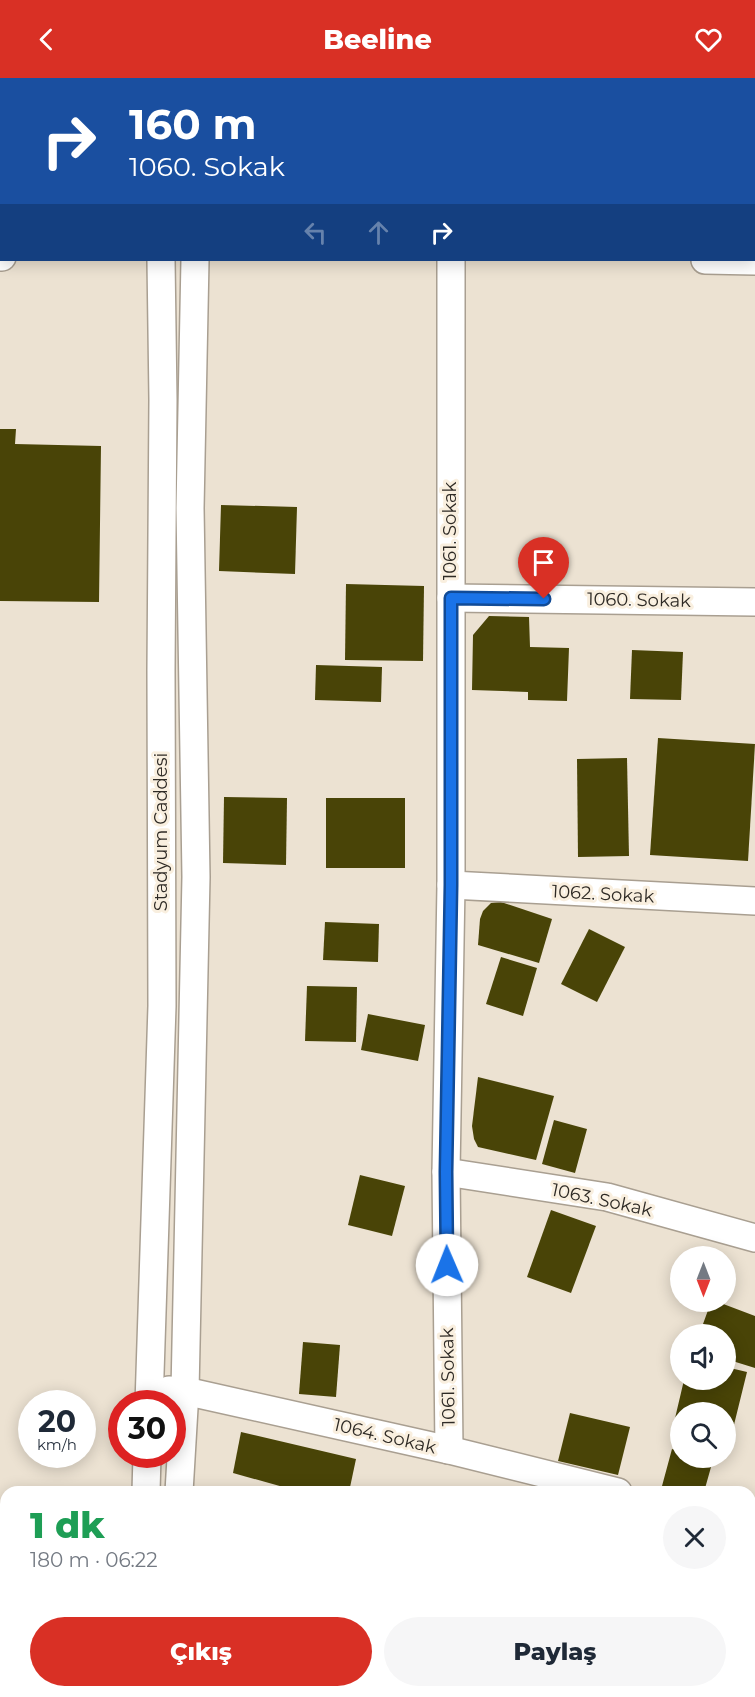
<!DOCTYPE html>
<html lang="tr">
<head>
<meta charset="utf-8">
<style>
  body { margin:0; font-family:Montserrat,sans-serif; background:#f6f6f7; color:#1f2937; height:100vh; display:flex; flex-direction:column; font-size:22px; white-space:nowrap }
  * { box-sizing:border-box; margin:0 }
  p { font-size:20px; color:#747a83 }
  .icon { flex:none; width:33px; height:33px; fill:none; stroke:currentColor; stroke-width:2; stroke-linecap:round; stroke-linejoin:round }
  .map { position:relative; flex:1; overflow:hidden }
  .panel { position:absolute; left:0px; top:1408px; width:756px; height:212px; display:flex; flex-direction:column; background:#fff; border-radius:18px 18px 0 0; box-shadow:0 3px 15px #0003 }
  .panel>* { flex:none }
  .top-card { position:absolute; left:0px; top:0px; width:756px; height:183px; box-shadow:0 3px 15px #0003; background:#1a4fa0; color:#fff; overflow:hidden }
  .needle { width:39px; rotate:180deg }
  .tools { position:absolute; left:670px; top:1168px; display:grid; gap:12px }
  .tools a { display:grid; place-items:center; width:66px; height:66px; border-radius:50%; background:#fff; box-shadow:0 3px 15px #0003; font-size:30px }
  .speed { position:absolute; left:18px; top:1312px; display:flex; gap:12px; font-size:30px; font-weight:700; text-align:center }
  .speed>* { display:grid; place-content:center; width:78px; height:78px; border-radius:50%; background:#fff; box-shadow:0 3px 15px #0003; line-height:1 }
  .speed small { font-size:15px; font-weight:400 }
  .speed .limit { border:9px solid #d22; background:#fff; color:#111 }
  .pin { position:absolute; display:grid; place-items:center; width:51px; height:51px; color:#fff; margin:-62px -26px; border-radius:50% 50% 50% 0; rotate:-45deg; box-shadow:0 0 6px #0007 }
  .pin .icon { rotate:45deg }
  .me { position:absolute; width:66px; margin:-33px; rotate:359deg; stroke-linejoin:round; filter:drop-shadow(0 0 4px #0008) }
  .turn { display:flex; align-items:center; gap:21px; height:126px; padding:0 30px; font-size:27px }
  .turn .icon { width:78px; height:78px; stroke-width:2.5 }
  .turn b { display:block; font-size:42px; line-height:51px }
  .lanes { display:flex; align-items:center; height:57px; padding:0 30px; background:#0003; justify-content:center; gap:30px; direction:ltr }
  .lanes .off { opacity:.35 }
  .round { display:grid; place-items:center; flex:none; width:63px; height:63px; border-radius:32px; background:#f6f6f7 }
  .overview { display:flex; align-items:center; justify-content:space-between; height:102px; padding:0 30px }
  h1 { font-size:36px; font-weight:800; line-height:45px; color:#1e9e55 }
  .primary-button { display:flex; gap:12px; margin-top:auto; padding:12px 30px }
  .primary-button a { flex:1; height:69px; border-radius:36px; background:#d93025; color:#fff; font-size:24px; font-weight:800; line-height:69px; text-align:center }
  .primary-button a+a { background:#f6f6f7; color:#1f2937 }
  header { display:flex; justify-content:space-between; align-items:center; height:78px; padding:0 30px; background:#d93025; color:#fff; font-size:27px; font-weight:800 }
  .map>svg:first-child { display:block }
  .building { fill:#494407 }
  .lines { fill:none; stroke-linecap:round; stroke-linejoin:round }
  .minor-casing { stroke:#a99f91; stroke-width:30 }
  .highway-casing { stroke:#fff; stroke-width:36 }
  .minor { stroke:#fff; stroke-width:27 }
  .highway { stroke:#cb7633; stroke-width:33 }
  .route-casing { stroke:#114b97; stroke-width:15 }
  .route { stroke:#1a73e8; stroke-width:10 }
  .labels { text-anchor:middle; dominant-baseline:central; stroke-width:6; stroke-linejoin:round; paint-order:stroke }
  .street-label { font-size:18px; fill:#2e2a25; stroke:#f9efdf }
</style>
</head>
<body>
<header><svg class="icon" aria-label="back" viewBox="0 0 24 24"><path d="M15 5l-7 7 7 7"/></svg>Beeline<svg class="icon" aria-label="heart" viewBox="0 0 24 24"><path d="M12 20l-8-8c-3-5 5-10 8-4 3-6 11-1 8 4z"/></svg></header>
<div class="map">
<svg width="755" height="1619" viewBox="0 0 755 1619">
  <rect width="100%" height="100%" fill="#ece2d2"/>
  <g class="building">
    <path d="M0 351H16L15 366 101 368 99 524 0 523Z"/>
    <path d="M221 427 297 429 295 496 219 493Z"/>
    <path d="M346 506 424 508 423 583 345 582Z"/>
    <path d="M489 538 529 539 530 569 569 570 567 623 528 622V614L472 612 473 557Z"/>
    <path d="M632 572 683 574 681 622 630 621Z"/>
    <path d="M316 587 382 589 381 624 315 622Z"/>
    <path d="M658 660 755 666 748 783 650 777Z"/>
    <path d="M627 680 629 778 578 779 577 681Z"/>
    <path d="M224 719 287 720 286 787 223 785Z"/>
    <rect x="326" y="720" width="79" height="70"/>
    <path d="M501 824 552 841 539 885 478 867 480 841 483 833 491 825Z"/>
    <path d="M325 844 379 846 378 884 323 882Z"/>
    <path d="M589 851 625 869 597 924 561 906Z"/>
    <path d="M501 879 537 890 523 938 486 926Z"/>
    <path d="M307 908 357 909 356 964 305 963Z"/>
    <path d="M368 936 425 947 418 983 361 972Z"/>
    <path d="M478 999 554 1018 536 1082 478 1069 474 1061 472 1048Z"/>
    <path d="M554 1042 587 1051 575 1095 542 1086Z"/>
    <path d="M360 1097 405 1108 392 1158 348 1147Z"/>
    <path d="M551 1132 596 1148 571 1215 527 1199Z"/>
    <path d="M711 1224H718L755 1238V1290L726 1281V1257H699Z"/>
    <path d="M303 1264 340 1267 336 1319 299 1316Z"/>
    <path d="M726 1289 747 1294 729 1367 726 1366V1335H681V1356L672 1353 684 1302H726Z"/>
    <path d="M570 1335 630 1349 618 1397 558 1383Z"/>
    <path d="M241 1354 356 1381 349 1414H301L233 1395Z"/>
    <path d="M672 1371 681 1373V1380H706L713 1382 704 1414H687L662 1408Z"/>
  </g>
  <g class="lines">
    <defs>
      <g id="minor">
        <path d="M159 0V2"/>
        <path d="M191 0V2"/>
        <path d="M610 2V0"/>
        <path d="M0 179H2"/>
        <path d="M705 182 755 183"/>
        <path d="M451 520 755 524"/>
        <path d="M451 807 755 823"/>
        <path d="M446 1094 607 1119 755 1160"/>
        <path d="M169 1312 185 1313 449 1372 618 1414"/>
        <path d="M149 1326 162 928 161 592 163 322 161 182"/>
        <path d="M449 1372 446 1094 451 807V182"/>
        <path d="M146 1414 147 1377"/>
        <path d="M179 1414 185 1313 196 799 190 430 195 182"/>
        <path d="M750 1472 755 1475"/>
        <path d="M139 1619V1614"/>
        <path d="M169 1619 170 1614"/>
      </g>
      <g id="highway">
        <path d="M750 1552 755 1545"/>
        <path d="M699 1619 702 1614"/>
      </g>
    </defs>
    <use href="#minor" class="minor-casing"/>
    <use href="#highway" class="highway-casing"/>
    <use href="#minor" class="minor"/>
    <use href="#highway" class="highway"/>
  </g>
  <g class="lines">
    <defs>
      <path id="route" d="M447 1187 446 1094 451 807V520L544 521"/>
    </defs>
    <use href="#route" class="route-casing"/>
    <use href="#route" class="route"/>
  </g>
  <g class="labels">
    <g class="street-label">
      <text transform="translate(450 453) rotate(-90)">1061. Sokak</text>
      <text transform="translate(639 522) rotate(1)">1060. Sokak</text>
      <text transform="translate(161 754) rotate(-90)">Stadyum Caddesi</text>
      <text transform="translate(603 816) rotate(3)">1062. Sokak</text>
      <text transform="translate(602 1122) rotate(12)">1063. Sokak</text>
      <text transform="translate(448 1299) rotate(-91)">1061. Sokak</text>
      <text transform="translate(385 1358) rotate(13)">1064. Sokak</text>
    </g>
  </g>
</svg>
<div class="tools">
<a><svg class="needle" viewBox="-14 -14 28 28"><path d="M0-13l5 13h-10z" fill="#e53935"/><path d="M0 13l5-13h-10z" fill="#747a83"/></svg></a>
<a><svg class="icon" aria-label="sound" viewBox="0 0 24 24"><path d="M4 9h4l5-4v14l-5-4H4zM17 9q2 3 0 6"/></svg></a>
<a><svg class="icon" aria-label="search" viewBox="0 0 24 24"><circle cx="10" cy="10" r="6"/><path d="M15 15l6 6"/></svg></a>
</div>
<div class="speed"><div>20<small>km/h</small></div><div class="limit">30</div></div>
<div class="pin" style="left:544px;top:521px;background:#d93025"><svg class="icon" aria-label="arrive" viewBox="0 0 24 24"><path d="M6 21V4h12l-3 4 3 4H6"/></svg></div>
<svg class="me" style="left:447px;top:1187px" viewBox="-20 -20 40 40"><circle r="19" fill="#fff"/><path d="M0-13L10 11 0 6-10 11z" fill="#1a73e8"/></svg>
<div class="top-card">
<div class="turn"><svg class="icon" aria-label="right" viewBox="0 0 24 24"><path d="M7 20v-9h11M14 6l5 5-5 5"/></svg><div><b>160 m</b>1060. Sokak</div></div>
<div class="lanes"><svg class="icon off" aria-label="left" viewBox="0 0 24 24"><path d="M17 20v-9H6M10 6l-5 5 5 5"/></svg><svg class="icon off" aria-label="ahead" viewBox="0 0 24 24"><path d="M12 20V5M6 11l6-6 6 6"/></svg><svg class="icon" aria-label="right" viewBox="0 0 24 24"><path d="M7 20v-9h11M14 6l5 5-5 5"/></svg></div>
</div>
<section class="panel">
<div class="overview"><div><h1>1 dk</h1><p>180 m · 06:22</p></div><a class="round"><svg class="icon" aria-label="close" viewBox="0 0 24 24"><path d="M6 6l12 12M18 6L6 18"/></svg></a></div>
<div class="primary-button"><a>Çıkış</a><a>Paylaş</a></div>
</section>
</div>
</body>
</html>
